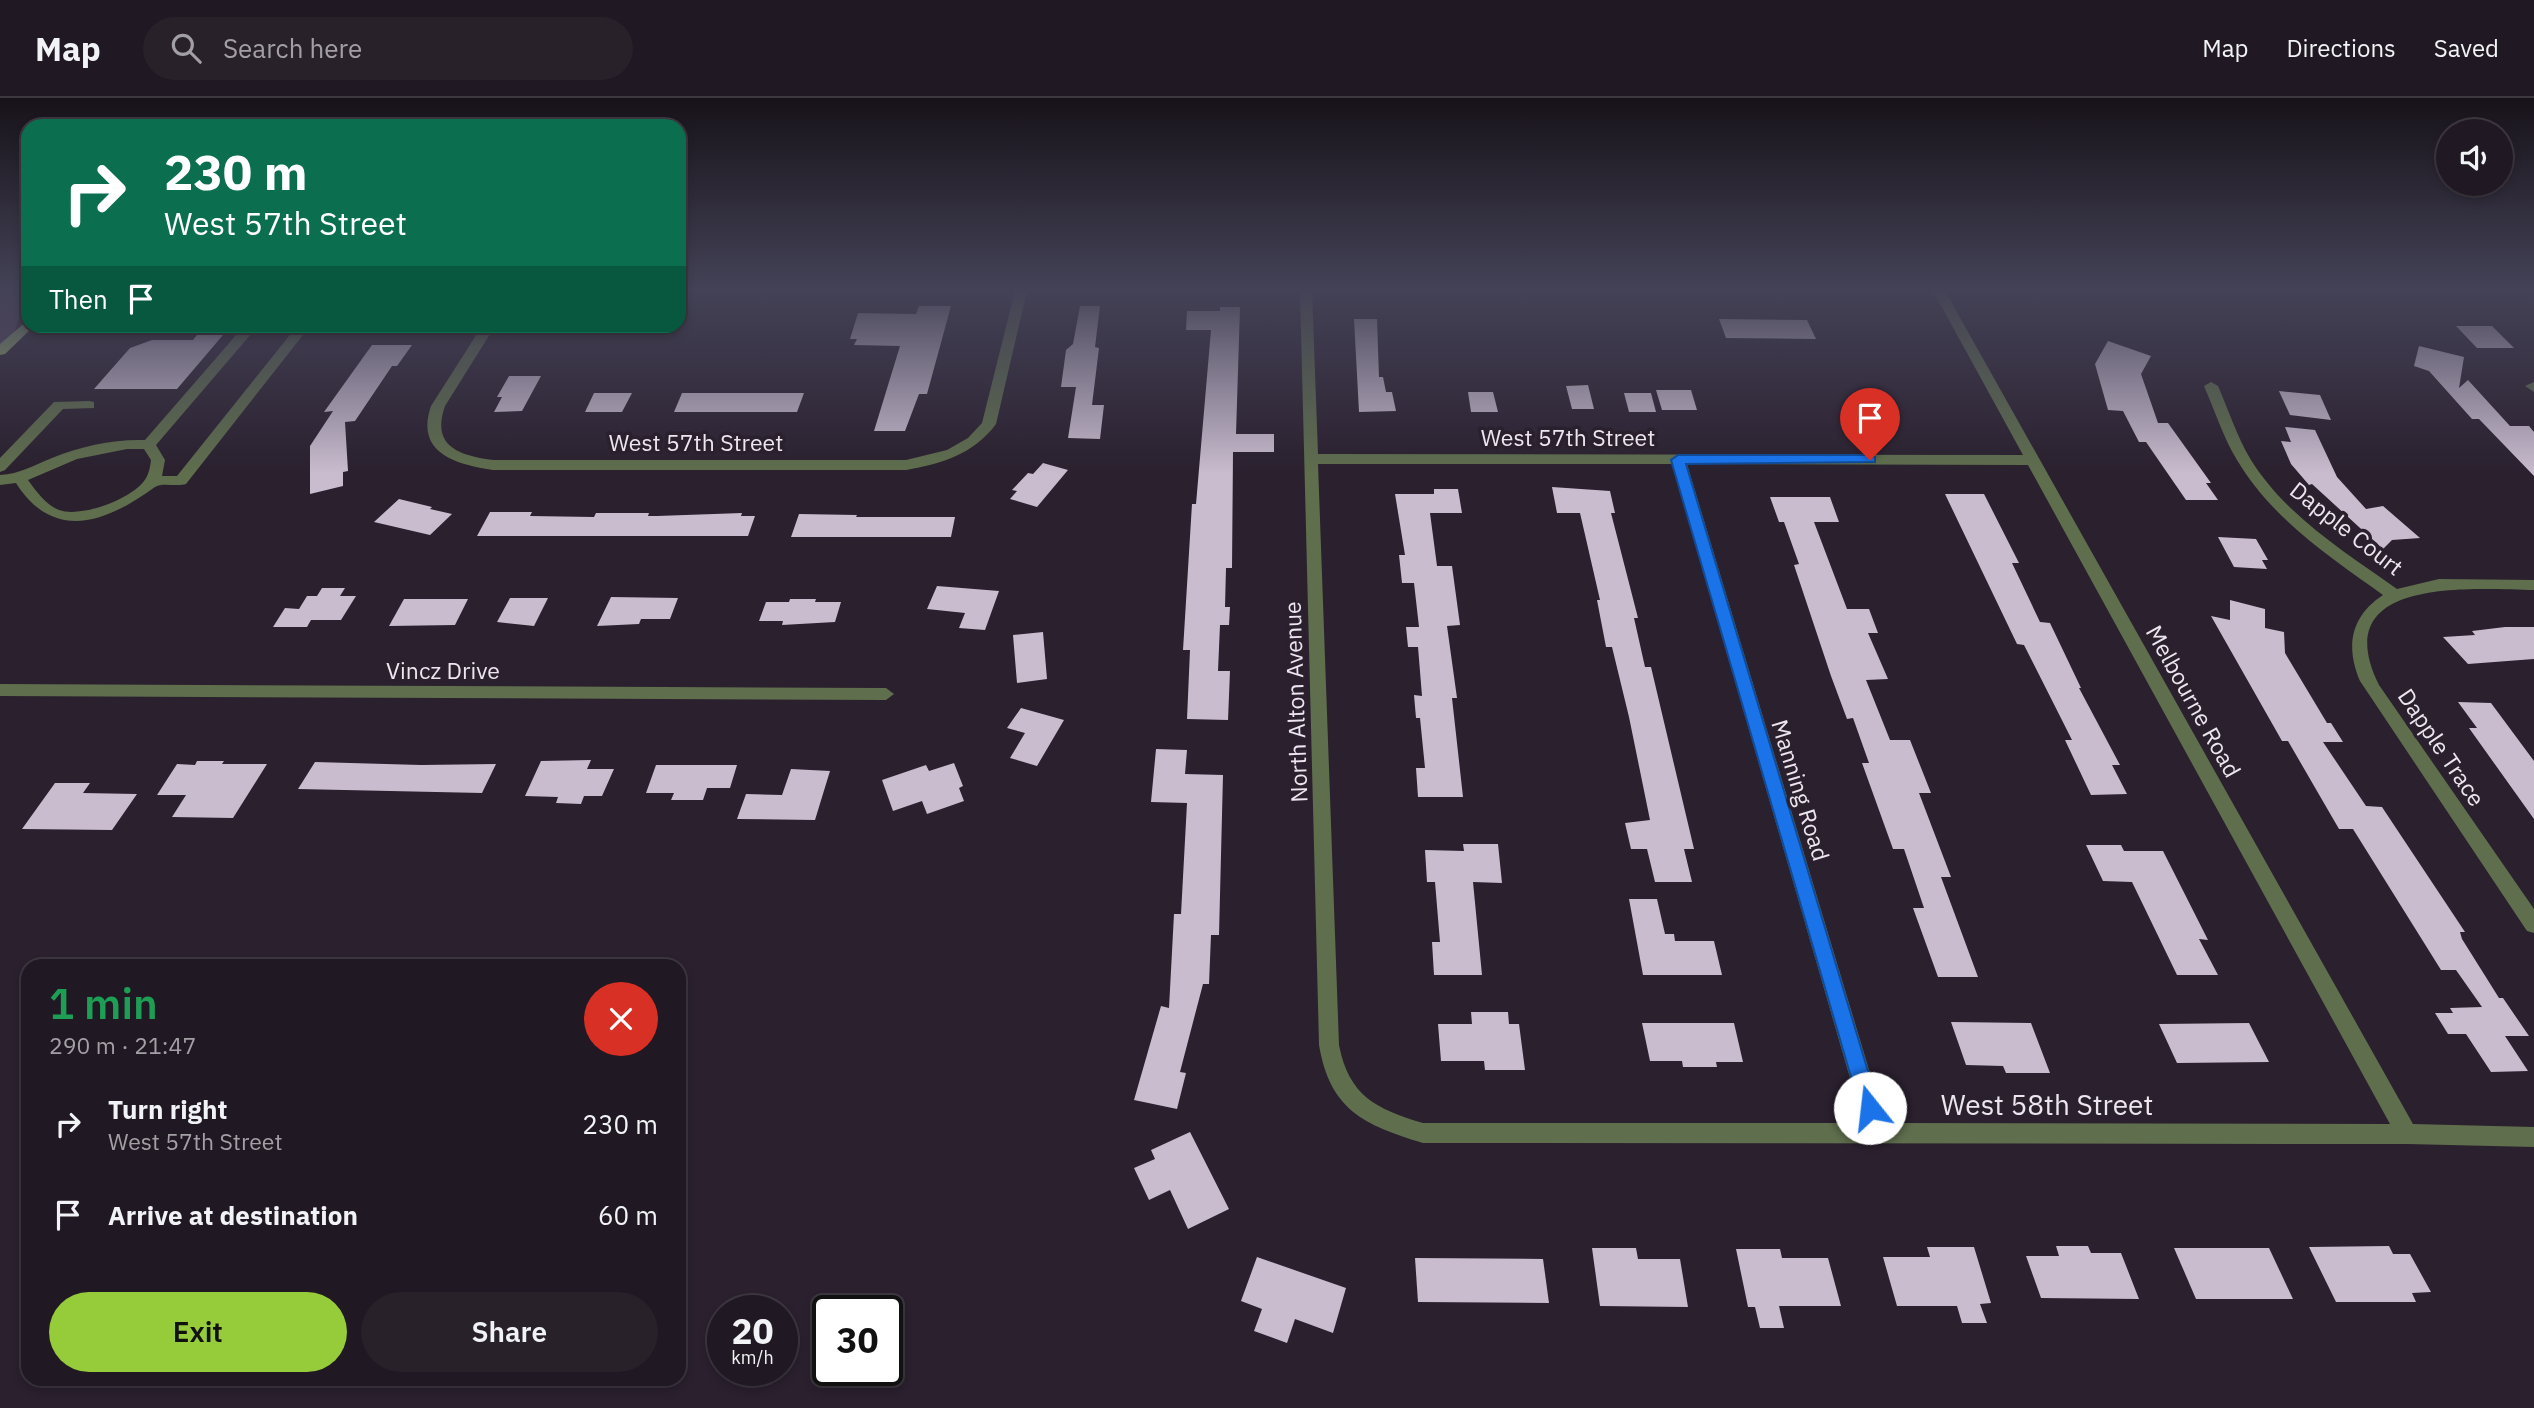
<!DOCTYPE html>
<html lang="en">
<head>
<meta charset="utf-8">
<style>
  body { margin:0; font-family:"IBM Plex Sans",sans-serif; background:#28212a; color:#f1f3f6; height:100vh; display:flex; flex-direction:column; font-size:26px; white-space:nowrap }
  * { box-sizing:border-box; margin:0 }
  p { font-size:23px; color:#a2a0a5 }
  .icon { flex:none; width:38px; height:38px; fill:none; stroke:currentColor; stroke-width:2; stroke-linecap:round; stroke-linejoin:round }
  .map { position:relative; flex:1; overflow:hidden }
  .sheet { position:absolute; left:21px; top:861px; width:665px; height:427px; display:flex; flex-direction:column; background:#201822; border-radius:21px; box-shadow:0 4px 10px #0003,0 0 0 2px #3d3740 }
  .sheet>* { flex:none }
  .hud { position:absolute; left:21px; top:21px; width:665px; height:214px; border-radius:21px; box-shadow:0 4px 10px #0003,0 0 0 2px #3d3740; background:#0b6e4f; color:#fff; overflow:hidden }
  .controls { position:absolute; left:2436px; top:21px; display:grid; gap:14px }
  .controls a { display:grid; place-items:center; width:77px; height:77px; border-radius:50%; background:#201822; box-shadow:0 4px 10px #0003,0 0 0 2px #3d3740; font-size:35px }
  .speed { position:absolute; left:707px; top:1197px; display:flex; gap:14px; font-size:35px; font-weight:700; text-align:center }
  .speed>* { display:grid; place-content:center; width:91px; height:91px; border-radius:50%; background:#201822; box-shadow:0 4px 10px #0003,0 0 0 2px #3d3740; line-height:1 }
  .speed small { font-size:18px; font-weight:400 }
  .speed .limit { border:4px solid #111; border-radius:10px; background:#fff; color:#111 }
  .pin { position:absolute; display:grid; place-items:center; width:60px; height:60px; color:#fff; margin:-72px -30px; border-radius:50% 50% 50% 0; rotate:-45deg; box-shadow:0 0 7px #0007 }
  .pin .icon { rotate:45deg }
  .me { position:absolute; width:77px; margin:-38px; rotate:344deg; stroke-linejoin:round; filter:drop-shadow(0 0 5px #0008) }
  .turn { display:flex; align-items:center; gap:24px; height:147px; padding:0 28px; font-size:32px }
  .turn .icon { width:91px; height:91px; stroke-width:2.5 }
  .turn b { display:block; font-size:49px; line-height:60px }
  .then { display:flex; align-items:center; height:66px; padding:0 28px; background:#0003; gap:14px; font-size:26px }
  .round { display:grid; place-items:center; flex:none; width:74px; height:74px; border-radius:37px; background:#28212a }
  .summary { display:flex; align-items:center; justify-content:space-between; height:119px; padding:0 28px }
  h1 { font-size:42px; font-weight:600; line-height:52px; color:#1e9e55 }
  .cta { display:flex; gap:14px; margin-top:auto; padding:14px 28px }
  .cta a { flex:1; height:80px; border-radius:42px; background:#96cc3a; color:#111; font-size:28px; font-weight:600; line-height:80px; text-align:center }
  .cta a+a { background:#28212a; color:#f1f3f6 }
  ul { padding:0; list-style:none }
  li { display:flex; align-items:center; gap:21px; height:91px; padding:0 28px }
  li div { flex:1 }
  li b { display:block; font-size:26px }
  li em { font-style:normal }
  header { display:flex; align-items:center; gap:42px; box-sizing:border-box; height:98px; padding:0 35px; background:#201822; border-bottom:2px solid #3d3740 }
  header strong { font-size:33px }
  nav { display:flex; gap:38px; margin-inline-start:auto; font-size:24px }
  .search { width:490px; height:63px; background:#28212a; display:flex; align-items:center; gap:18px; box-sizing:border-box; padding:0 24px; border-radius:38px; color:#a2a0a5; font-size:26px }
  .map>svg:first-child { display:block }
  .green { fill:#55435d }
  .building { fill:#c9bcce }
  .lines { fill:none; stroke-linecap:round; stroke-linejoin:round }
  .minor { fill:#5f6e4d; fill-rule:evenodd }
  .major { fill:#99b771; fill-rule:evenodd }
  .route { fill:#1a73e8; stroke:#114b97; stroke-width:2 }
  .labels { text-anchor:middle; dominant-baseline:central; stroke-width:7; stroke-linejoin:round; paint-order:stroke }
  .street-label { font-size:23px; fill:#ece6ef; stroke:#2a202e }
  .near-street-label { font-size:28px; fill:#ece6ef; stroke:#2a202e }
</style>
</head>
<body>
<header>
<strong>Map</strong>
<div class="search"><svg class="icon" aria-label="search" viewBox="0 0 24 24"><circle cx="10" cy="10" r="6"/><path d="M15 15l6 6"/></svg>Search here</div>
<nav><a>Map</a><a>Directions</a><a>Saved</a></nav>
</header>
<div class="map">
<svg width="2534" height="1310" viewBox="0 0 2534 1310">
  <rect width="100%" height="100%" fill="#2a202e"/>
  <path class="green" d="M0 193H27L13 240 0 253Z"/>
  <g class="building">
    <path d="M919 208H951L927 296H919L905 333H874L900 248 854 247 857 241H850L858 215 916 216Z"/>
    <path d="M1080 208H1100L1095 249 1099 250 1092 307H1104L1100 341 1068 340 1076 289H1061L1066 252 1073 246Z"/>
    <path d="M1220 209H1240L1236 336H1274V354H1233L1232 470H1226L1225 509H1230L1229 527H1220L1218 573H1230L1228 622 1187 621 1190 552H1183L1192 406H1196L1211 232H1186L1187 213H1220Z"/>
    <path d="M1354 221H1377L1379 279H1383L1386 294H1392L1396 313 1359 314Z"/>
    <path d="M1719 221 1807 222 1816 241 1726 240Z"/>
    <path d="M2456 228H2492L2514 250H2477Z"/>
    <path d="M197 237H223L177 291H94L130 250 152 242H193Z"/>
    <path d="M2108 243 2151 258 2141 276 2158 325H2168L2211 385H2206L2218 402H2186L2146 344H2139L2123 313 2108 312 2095 266Z"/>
    <path d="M372 247H412L397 268H392L355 323 345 324 348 373 343 374V388L310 396V348L333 313 324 314Z"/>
    <path d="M2419 248 2464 259 2459 290 2468 282 2510 328H2529L2534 334V378L2479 321H2472L2429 273 2414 268Z"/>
    <path d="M509 278H541L522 313 494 314 502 299H497Z"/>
    <path d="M1588 287 1594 311H1572L1566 288Z"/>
    <path d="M1656 292H1691L1697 312H1662Z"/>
    <path d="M2279 293 2320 297 2331 322 2290 317Z"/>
    <path d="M1468 294H1493L1498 314H1471Z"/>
    <path d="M594 295H632L622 314H585Z"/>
    <path d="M682 295H804L797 314H674Z"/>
    <path d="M1624 295H1651L1656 314H1629Z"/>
    <path d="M2285 329 2315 332 2337 379 2366 411 2383 408 2420 440 2392 442 2383 451 2312 386 2309 387 2291 366 2281 343 2291 344Z"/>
    <path d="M1043 365 1068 372 1037 409 1010 401 1017 393 1012 392 1028 375 1033 376Z"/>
    <path d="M1552 389 1610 393 1615 415H1611L1638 520H1634L1645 569H1651L1694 751H1684L1692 784H1655L1647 751H1631L1625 725 1650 722 1629 619 1612 549H1606L1597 502H1600L1580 415H1557Z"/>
    <path d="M1434 391H1458L1462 415H1430L1437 468H1452L1460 527 1447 528 1457 600H1452L1463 699H1418L1416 670H1425L1420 620H1416L1414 597 1422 598 1418 549H1408L1406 529H1419L1414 485H1402L1399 457H1405L1395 396H1434Z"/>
    <path d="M1945 396H1984L2019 465H2012L2040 524 2050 525 2081 590H2079L2120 667H2112L2127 696 2091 697 2065 642H2072L2024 547 2017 546Z"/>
    <path d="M1770 399H1830L1839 424H1814L1847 511H1869L1878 535H1868L1888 581 1866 582 1890 642H1910L1931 695H1919L1951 779H1941L1978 879H1938L1913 810H1924L1904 751H1893L1862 665H1869L1853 620 1847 621 1831 578 1794 467 1799 466 1784 424H1779Z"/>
    <path d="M399 401 432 409 430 411 452 416 430 437 374 424Z"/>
    <path d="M490 414H532L530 418 594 419 596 415H649L648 418H657L742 415 741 418H755L748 438H477Z"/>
    <path d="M799 416 857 417 856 419H955L951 439H791Z"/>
    <path d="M2218 439 2256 441 2268 462H2262L2267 471 2234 469Z"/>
    <path d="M937 488 999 493 985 532 959 530 965 515 927 511Z"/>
    <path d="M322 490H345L340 498H356L341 522H311L307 529H273L285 510 299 511 307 498H317Z"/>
    <path d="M611 499 678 500 670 521H641L639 526 597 528Z"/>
    <path d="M510 500H548L534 528 497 524Z"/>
    <path d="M404 501H468L455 527 389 528Z"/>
    <path d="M790 501H816L815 504H841L835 524 782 527 783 523H759L766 504H789Z"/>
    <path d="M2230 502 2265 511V530L2284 534 2285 555 2327 625H2331L2343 644H2323L2366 708 2382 709 2465 834H2460L2462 841 2499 900H2503L2529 938H2505L2528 973 2491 974 2466 936H2448L2435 915H2453L2450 910 2482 909 2456 872H2441L2353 731H2339L2288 643H2282L2211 518 2230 522Z"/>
    <path d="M2505 529H2534V561L2468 566 2443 539 2475 537 2472 533Z"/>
    <path d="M1043 534 1047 581 1017 585 1013 537Z"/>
    <path d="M2458 604 2491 605 2534 663V721L2469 630H2477Z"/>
    <path d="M1021 610 1064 622 1037 668 1010 660 1025 635 1007 630Z"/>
    <path d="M1156 651 1187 652 1185 676 1223 677 1219 837H1211L1209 886H1203L1180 974 1186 975 1177 1011 1134 1002 1161 908 1169 910 1174 816H1181L1187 705 1151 704Z"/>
    <path d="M591 662 587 671H614L602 698H584L581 706 556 705 558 699 525 698 541 663Z"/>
    <path d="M197 663H224L222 666H267L233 720 172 719 186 697H157L177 666 195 667Z"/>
    <path d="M315 664 421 667 496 666 482 695 298 691Z"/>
    <path d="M954 665 963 688 959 690 964 703 927 716 922 703 893 713 882 682 926 667 929 673Z"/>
    <path d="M656 667H737L730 690H707L703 702H671L674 695H646Z"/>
    <path d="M791 671 830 673 815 722 737 721 746 696 782 697Z"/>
    <path d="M55 685H90L83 695 137 696 112 732 22 731Z"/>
    <path d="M1463 746H1498L1502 785 1473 784 1482 877H1434L1432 844H1440L1435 784H1427L1425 752 1464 753Z"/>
    <path d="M2086 747H2121L2124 753H2163L2208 842 2199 841 2218 877H2177L2132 784 2103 783Z"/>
    <path d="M1629 801H1657L1665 836H1674L1675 843H1714L1722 877H1643Z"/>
    <path d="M1471 914H1508L1509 926H1519L1525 972H1485L1484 963H1441L1438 926H1472Z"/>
    <path d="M1951 924 2031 925 2050 975H2006L2003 968 1966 967Z"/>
    <path d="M1642 925H1734L1743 964H1716L1717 969H1683L1682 963H1650Z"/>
    <path d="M2249 925 2269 964 2177 965 2159 926Z"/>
    <path d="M1190 1034 1229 1111 1188 1131 1170 1092 1149 1102 1134 1070 1155 1061 1151 1052Z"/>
    <path d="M2056 1148H2088L2091 1155H2121L2139 1201 2041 1200 2026 1158H2059Z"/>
    <path d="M2389 1148 2393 1156H2410L2431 1194 2412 1195 2416 1204H2336L2309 1149Z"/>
    <path d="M1927 1149H1974L1991 1205 1980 1206 1987 1225H1962L1957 1208H1897L1883 1159H1930Z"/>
    <path d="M1592 1150H1636L1638 1161H1680L1688 1209 1600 1208Z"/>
    <path d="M2174 1150H2269L2293 1201H2196Z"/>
    <path d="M1736 1151H1780L1782 1160H1828L1841 1208H1779L1784 1230H1760L1755 1209H1748Z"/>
    <path d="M1257 1159 1346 1190 1333 1235 1295 1221 1287 1245 1254 1233 1262 1211 1241 1203Z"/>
    <path d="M1415 1160 1543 1161 1549 1205 1418 1204Z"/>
  </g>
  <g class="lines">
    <g class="minor">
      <path d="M1015 193H1027L996 326C974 356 941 366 906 372H493C455 366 415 355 431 308L482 228H495L445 308C431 348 458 357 493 362H906L947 352 968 340 982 325Z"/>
      <path d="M1300 193H1312L1318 356 2023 357 1933 193H1945L2413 1026 2534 1029V1049L2407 1046 1423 1045C1364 1027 1330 1012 1319 947ZM1318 366H1672L1863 1025H1423C1376 1011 1349 998 1339 947ZM1687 366 2028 367 2390 1026 1885 1025Z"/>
      <path d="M244 228H258L156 347 165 362 162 378H177L297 228H310L186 386C177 389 162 384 155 389 107 424 54 445 16 385L0 387V377C20 376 34 367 52 360 81 348 114 341 145 342ZM127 351H144L151 362C150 369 149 377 144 383 131 401 81 420 59 412 46 407 36 393 28 382L77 361Z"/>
      <path d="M2211 284 2218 288C2229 313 2237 339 2251 362 2286 418 2345 454 2397 491L2439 481 2534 482V492C2471 491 2325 478 2379 587L2534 811V835L2527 833 2360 583C2345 548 2351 518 2383 497 2329 458 2272 421 2237 362 2223 339 2215 313 2204 288Z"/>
      <path d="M2534 284V294L2525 288Z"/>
      <path d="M89 303 94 304V310L63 311 5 372 0 374V360L54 304Z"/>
      <path d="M0 586 886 590 894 596 886 602 0 598Z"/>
    </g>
    <path class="major" d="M28 222V228L33 229 5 256 0 257V246Z"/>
  </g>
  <linearGradient id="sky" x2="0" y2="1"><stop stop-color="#171219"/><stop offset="0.51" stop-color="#444257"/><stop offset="1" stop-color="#444257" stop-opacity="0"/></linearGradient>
  <rect width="2534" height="376" fill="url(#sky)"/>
  <path class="route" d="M1870 357 1875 359V364L1686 366 1879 1010 1877 1016 1870 1019 1863 1016 1860 1010 1671 362 1678 357Z"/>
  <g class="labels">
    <g class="street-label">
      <text x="1568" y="339">West 57th Street</text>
      <text x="696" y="344">West 57th Street</text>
      <text transform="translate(2347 430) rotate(38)">Dapple Court</text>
      <text x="443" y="572">Vincz Drive</text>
      <text transform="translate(2194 603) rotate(61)">Melbourne Road</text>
      <text transform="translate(1295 604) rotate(-92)">North Alton Avenue</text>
      <text transform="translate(2442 649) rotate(56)">Dapple Trace</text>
      <text transform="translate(1801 692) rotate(73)">Manning Road</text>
    </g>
    <g class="near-street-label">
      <text x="2047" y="1006">West 58th Street</text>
    </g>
  </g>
</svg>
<div class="controls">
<a><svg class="icon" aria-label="sound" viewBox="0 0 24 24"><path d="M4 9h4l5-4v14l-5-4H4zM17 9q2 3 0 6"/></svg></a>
</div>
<div class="speed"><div>20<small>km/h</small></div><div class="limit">30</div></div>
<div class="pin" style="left:1870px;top:362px;background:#d93025"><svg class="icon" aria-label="arrive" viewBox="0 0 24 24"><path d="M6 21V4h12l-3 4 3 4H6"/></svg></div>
<svg class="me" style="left:1870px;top:1010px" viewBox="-20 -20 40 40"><circle r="19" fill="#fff"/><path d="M0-13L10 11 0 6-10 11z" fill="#1a73e8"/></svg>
<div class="hud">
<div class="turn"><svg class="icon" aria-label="right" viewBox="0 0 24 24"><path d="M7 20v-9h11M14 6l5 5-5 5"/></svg><div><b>230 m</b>West 57th Street</div></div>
<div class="then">Then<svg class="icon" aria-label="arrive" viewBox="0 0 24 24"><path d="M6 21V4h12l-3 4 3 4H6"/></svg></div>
</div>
<section class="sheet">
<div class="summary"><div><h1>1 min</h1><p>290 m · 21:47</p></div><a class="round" style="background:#d93025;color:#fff"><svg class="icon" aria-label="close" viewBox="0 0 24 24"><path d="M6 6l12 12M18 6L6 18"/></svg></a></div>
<ul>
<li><svg class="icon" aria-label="right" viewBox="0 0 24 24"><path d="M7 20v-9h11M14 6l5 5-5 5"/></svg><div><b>Turn right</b><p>West 57th Street</p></div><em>230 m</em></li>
<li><svg class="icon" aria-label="arrive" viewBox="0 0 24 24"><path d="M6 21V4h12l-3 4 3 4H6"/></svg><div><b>Arrive at destination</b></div><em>60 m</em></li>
</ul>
<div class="cta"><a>Exit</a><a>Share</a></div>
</section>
</div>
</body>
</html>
